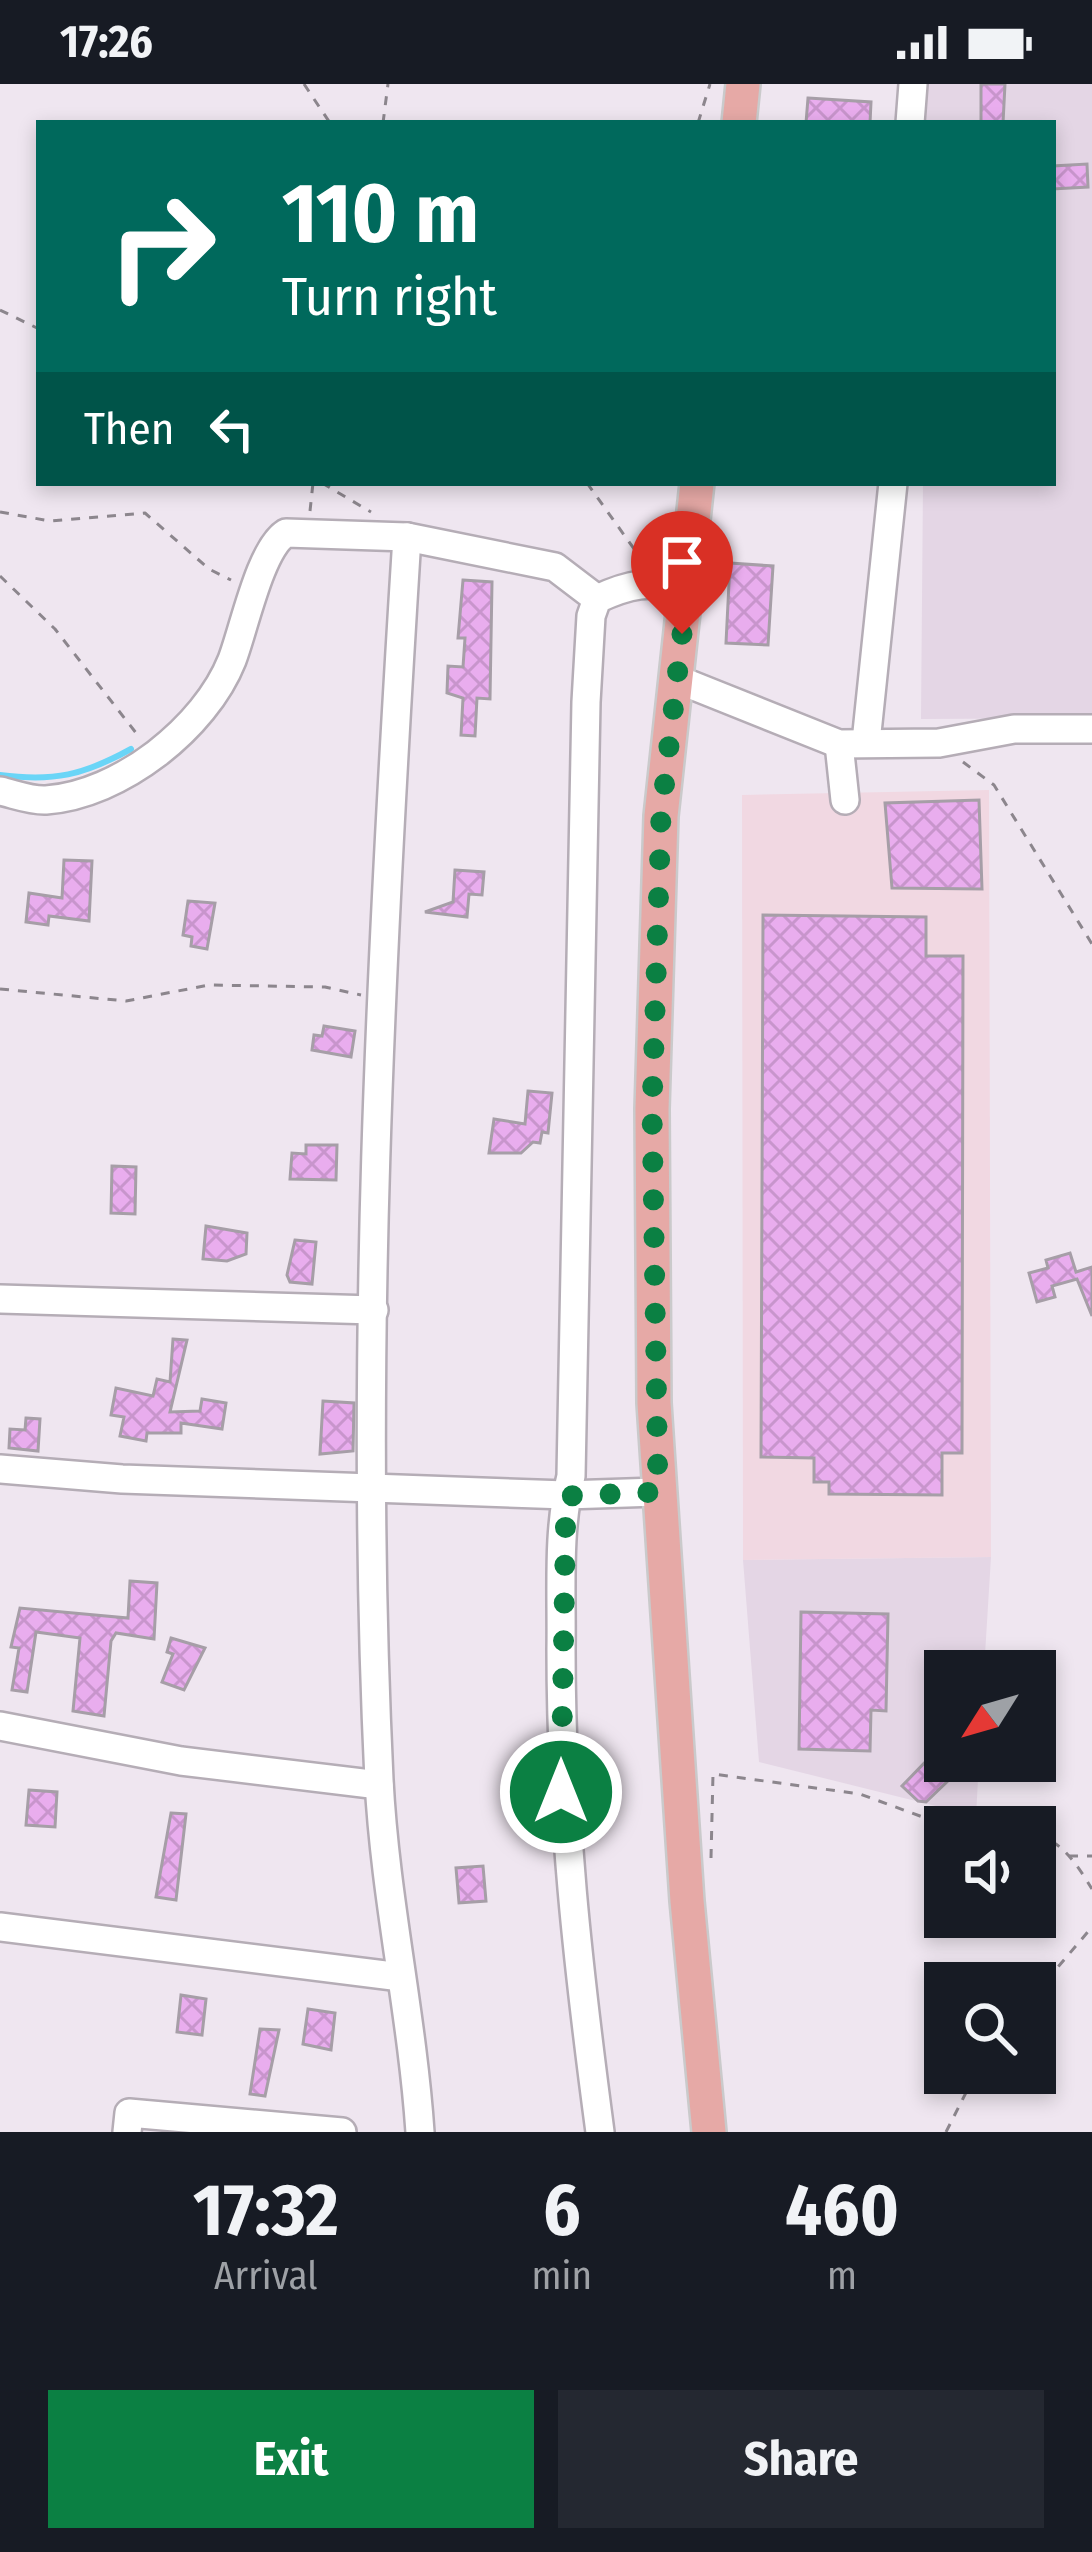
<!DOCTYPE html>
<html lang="en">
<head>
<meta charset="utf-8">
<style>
  body { margin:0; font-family:"Fira Sans Condensed",sans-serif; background:#242831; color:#f1f3f6; height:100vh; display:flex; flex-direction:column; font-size:45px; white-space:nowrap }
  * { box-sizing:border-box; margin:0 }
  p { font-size:39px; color:#9ea1a6 }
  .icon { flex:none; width:66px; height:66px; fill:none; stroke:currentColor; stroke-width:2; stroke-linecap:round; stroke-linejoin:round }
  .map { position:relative; height:2048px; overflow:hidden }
  .drawer { display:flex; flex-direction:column; background:#171b24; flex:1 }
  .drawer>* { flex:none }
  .top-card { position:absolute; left:36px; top:36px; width:1020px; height:366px; border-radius:0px; box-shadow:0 6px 18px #0003; background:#00695c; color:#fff; overflow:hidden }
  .needle { width:78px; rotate:233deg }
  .controls { position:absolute; left:924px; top:1566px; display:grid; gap:24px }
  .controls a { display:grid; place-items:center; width:132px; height:132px; border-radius:0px; background:#171b24; box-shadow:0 6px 18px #0003; font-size:60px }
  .pin { position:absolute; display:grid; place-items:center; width:102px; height:102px; color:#fff; margin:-123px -51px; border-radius:50% 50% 50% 0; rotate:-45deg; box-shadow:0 0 12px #0007 }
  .pin .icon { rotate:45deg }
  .me { position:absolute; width:132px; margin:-66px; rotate:0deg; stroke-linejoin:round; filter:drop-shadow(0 0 9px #0008) }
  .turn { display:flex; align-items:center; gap:42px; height:252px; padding:0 48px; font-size:54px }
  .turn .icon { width:156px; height:156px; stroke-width:2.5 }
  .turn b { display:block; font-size:84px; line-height:102px }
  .then { display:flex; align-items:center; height:114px; padding:0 48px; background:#0003; gap:24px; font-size:45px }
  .eta { display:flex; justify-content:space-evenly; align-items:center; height:204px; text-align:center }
  .eta b { font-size:72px; font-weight:700; line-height:84px }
  .action { display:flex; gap:24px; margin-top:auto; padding:24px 48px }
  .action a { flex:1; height:138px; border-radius:0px; background:#0b8043; color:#fff; font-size:48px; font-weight:700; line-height:138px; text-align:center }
  .action a+a { background:#242831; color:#f1f3f6 }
  .status { display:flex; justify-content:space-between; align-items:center; height:84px; padding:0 60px; background:#171b24; direction:ltr }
  .status svg { height:33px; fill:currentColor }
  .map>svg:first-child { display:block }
  .built { fill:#e4d6e5 }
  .industrial { fill:#f1d8e2 }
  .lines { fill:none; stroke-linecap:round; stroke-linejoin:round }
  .stream { stroke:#6ad5f7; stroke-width:6 }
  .building { fill:url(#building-cross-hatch); stroke:#a69ea7; stroke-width:3 }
  .minor-casing { stroke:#b5adb6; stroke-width:32 }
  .major-casing { stroke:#cacacb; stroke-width:38 }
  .path { stroke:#8c868d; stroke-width:3; stroke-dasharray:9 9; stroke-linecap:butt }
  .minor { stroke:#fff; stroke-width:27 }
  .major { stroke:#e6a9a6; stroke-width:33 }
  .route { stroke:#0b8043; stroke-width:21; stroke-dasharray:0 37.8 }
</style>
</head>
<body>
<div class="status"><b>17:26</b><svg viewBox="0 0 49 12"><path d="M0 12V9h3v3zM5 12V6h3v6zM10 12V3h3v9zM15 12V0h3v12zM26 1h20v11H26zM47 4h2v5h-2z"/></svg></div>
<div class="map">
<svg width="1092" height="2048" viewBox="0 0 1092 2048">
  <defs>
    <pattern id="building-cross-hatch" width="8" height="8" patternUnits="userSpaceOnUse" patternTransform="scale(3)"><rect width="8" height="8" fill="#e9adee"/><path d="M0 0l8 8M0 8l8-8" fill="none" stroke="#c895cc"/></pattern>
  </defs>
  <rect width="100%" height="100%" fill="#efe6f0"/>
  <g class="built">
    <path d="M926 0H1092V634L921 635 923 399H1053V39H925Z"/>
    <path d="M991 1473 984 1587H945V1677H979L976 1732 759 1678 743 1476Z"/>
  </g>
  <path class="industrial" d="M989 706 991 1473 743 1476 742 711Z"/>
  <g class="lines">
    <path class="stream" d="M0 691C54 698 84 691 131 665"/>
  </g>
  <g class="building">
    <path d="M981 0H1005L1003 39H981Z"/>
    <path d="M808 14 871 18 870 39H806Z"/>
    <path d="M1087 80 1088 103 1053 105V82Z"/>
    <path d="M730 479 773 482 768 561 726 559Z"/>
    <path d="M463 496 492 498 490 615 477 614 475 652 461 651 463 614 447 609 448 582 463 583 465 554H458Z"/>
    <path d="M979 716 982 805 892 804 885 719Z"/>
    <path d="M64 776 92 777 89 837 49 832 48 841 26 838 29 809 62 814Z"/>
    <path d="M455 786 484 788 482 811 469 810 467 833 425 828 453 818Z"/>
    <path d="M188 817 215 819 207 865 191 862 192 853 183 851Z"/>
    <path d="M763 831 926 833V872H963L962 1369H942V1411L829 1410V1398H814V1374L761 1373Z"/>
    <path d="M324 942 355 947 351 973 312 966 314 951 322 952Z"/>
    <path d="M528 1007 552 1009 548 1049 542 1048 540 1059 533 1058 521 1069H489L494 1035 525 1040Z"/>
    <path d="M306 1061H337L336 1096 290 1095 292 1069 306 1070Z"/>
    <path d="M112 1082 136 1083 135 1130 111 1129Z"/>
    <path d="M206 1142 247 1149 246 1170 227 1177 203 1175Z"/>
    <path d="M295 1156 316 1158 312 1200 290 1198 287 1191Z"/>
    <path d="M1070 1169 1076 1188 1092 1183V1232L1077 1195 1052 1202 1055 1213 1037 1218 1029 1189 1048 1184 1046 1176Z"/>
    <path d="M173 1255 187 1256 170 1328 200 1327 202 1315 226 1319 222 1345 181 1339V1349H147L146 1357 120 1352 124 1333 111 1331 116 1304 153 1312 157 1295 170 1298Z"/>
    <path d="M323 1317 354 1319 353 1367 320 1370Z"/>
    <path d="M26 1334 40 1335 38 1367 9 1364 10 1345 25 1346Z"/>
    <path d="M130 1497 157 1499 154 1555 116 1549 111 1557 104 1632 73 1627 80 1554 36 1548 27 1608 12 1606 19 1564 11 1563 20 1524 128 1534Z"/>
    <path d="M801 1528 888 1530 886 1627 871 1626 870 1667 799 1665Z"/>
    <path d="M171 1554 205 1564 184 1606 162 1598 173 1570 167 1568Z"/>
    <path d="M935 1668 948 1681 943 1686 951 1694 926 1718 918 1717 902 1702Z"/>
    <path d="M29 1706 57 1708 55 1743 26 1741Z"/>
    <path d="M171 1729 186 1730 176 1816 156 1813Z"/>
    <path d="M483 1782 486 1817 459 1819 456 1784Z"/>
    <path d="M181 1911 206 1915 202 1951 177 1948Z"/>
    <path d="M308 1925 335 1929 331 1966 303 1960Z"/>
    <path d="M260 1945 279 1946 265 2012 250 2010Z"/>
  </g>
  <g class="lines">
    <defs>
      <g id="minor">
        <path d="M910 39 913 0"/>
        <path d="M407 453C381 866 359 1282 379 1696 385 1814 412 1930 420 2048"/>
        <path d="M679 596 839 660 939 659 1014 645H1092"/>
        <path d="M866 658 893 399"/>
        <path d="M839 660 845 716"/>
        <path d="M0 707C14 710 32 717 46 716 120 711 205 644 232 576 244 545 260 465 286 449L407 453 555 483 597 515"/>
        <path d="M0 1215 374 1226"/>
        <path d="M0 1385 122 1395 566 1411 657 1408"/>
        <path d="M0 1642 181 1677 379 1701"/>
        <path d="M0 1843 401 1893"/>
        <path d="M127 2048 129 2029 342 2048"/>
        <path d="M600 2048C578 1883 561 1732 561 1565 562 1507 557 1448 571 1392L586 618 591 532 597 515C629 500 650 496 685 505"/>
      </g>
      <g id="major">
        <path d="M739 39 743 0"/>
        <path d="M697 399 661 732 652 1025 654 1319 687 1817 709 2048"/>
      </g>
    </defs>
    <use href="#minor" class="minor-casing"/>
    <use href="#major" class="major-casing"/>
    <g class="path">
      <path d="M304 0 330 39"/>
      <path d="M383 39 388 0"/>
      <path d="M698 39 710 0"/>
      <path d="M0 226 39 245"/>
      <path d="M322 399 371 428"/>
      <path d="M587 399 642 476"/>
      <path d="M310 427 313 399"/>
      <path d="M0 428 50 437 145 429 209 485 231 496"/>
      <path d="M0 492 55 545 140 654"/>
      <path d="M963 678 994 701 1092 860"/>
      <path d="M0 905 126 917 209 901 325 903 361 911"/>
      <path d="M1035 1752C1061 1754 1079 1784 1092 1805"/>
      <path d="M1069 1772H1092"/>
      <path d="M711 1774 713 1690 860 1710 950 1743"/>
      <path d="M1035 1910 1092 1843"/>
      <path d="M946 2048 976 1989"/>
    </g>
    <use href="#minor" class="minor"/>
    <use href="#major" class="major"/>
  </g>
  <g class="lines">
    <path class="route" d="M561 1708 566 1412 658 1408 652 1025 661 731 682 550"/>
  </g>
</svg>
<div class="controls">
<a><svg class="needle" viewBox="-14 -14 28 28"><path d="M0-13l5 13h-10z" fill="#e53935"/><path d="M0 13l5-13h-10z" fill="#9ea1a6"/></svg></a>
<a><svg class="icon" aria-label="sound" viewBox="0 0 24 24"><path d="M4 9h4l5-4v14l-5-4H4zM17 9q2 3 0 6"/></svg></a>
<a><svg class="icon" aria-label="search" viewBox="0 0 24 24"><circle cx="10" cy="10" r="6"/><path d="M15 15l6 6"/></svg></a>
</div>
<div class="pin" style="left:682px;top:550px;background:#d93025"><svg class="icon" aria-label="arrive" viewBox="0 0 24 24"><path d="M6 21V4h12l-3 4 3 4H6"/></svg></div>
<svg class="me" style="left:561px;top:1708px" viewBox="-20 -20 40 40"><circle r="17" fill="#0b8043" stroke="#fff" stroke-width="3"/><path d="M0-11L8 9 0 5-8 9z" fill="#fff"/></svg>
<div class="top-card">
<div class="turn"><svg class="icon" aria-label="right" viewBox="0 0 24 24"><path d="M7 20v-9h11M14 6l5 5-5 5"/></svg><div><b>110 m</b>Turn right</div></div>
<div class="then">Then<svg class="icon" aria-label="left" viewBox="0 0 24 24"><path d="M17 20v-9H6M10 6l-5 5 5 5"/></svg></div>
</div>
</div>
<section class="drawer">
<div class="eta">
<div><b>17:32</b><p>Arrival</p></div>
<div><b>6</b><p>min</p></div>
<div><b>460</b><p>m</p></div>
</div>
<div class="action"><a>Exit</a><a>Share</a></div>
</section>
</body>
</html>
